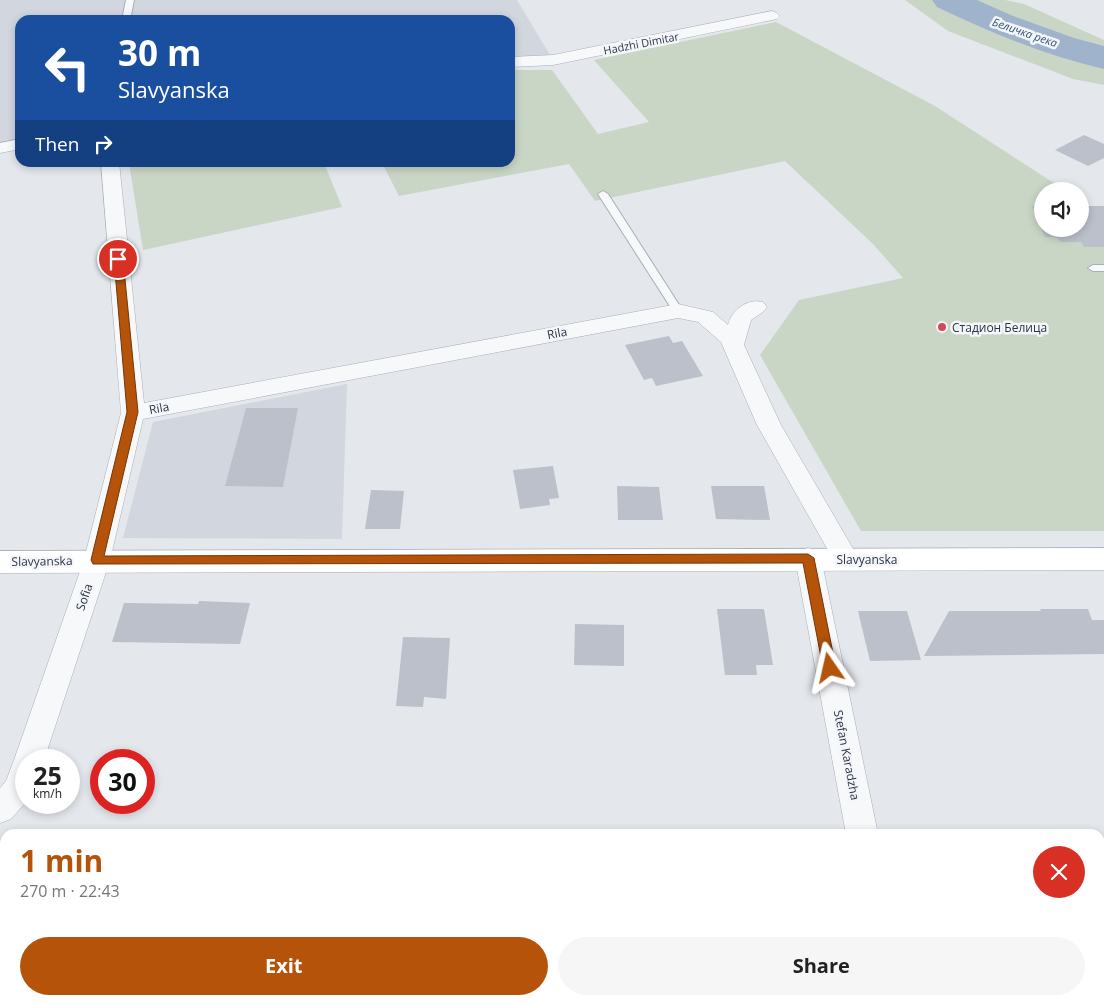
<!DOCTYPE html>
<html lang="en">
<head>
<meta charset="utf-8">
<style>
  body { margin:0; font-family:"Open Sans",sans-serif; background:#f6f6f6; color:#222; height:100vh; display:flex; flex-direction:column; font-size:19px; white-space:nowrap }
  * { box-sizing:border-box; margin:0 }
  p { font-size:16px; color:#767676 }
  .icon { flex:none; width:28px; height:28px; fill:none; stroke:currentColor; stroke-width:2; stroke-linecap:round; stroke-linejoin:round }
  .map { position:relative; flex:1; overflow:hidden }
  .side { position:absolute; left:0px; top:829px; width:1105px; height:176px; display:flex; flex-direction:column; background:#fff; border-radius:15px 15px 0 0; box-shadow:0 2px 8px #0003 }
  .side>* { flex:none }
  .hud { position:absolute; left:15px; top:15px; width:500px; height:152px; border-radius:15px; box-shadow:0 2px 8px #0003; background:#1a4fa0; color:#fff; overflow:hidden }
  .controls { position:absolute; left:1034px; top:182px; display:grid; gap:10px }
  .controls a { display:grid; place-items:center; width:55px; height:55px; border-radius:50%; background:#fff; box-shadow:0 2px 8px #0003; font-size:25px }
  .speed { position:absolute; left:15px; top:749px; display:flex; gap:10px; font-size:25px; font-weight:700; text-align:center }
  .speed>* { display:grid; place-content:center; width:65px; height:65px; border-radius:50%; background:#fff; box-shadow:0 2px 8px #0003; line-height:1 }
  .speed small { font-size:12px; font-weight:400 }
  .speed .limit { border:8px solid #d22; background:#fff; color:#111 }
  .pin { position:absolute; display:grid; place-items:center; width:42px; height:42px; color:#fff; margin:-21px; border:2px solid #fff; border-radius:50%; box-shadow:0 1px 5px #0007 }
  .me { position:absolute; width:55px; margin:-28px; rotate:349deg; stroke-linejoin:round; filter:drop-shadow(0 0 4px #0008) }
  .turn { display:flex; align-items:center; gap:18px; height:105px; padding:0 20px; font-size:22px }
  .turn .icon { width:65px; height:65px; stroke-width:2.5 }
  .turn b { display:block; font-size:35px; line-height:42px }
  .then { display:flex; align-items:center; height:48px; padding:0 20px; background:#0003; gap:10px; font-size:19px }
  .round { display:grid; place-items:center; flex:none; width:52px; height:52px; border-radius:26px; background:#f6f6f6 }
  .headline { display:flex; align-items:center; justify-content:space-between; height:85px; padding:0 20px }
  h1 { font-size:30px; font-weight:700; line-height:38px; color:#b45309 }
  .cta { display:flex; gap:10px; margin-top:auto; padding:10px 20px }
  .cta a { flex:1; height:58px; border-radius:30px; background:#b45309; color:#fff; font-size:20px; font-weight:700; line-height:58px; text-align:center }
  .cta a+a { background:#f6f6f6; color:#222 }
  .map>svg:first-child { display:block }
  .built { fill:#d2d6de }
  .green { fill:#c9d6c5 }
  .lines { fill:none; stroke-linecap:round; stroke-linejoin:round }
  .river { fill:#9fb4cc; fill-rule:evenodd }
  .building { fill:#bbc0ca }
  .lane-casing { stroke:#a9aeb7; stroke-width:2 }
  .street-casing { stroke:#a9aeb7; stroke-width:1 }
  .secondary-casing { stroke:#a9aeb7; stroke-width:1 }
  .lane { fill:#f7f8fa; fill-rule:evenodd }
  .street { fill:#f7f8fa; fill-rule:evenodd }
  .secondary { fill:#fff; fill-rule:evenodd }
  .route { fill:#b45309; stroke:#753606 }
  .poi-dot { fill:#d1495b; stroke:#f4f6f9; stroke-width:2 }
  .labels { text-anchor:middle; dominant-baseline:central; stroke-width:5; stroke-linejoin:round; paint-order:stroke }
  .far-water-label { font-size:11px; font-style:italic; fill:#34527a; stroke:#f4f6f9 }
  .far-street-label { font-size:11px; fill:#2b3445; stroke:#f4f6f9 }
  .poi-label { font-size:12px; fill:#2b3445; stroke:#f4f6f9; text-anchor:start }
  .street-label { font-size:12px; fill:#2b3445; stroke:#f4f6f9 }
</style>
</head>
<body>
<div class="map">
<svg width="1104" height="1004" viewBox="0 0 1104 1004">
  <rect width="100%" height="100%" fill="#e4e7ec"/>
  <g class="built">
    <path d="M0 0H517L553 60 510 62V20H20V144L0 148Z"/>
    <path d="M347 384 342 539 123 538 153 422Z"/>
  </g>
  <g class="green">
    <path d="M905 0H1005L1024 4 1104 40V85L1073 79 948 31Z"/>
    <path d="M776 22 935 106 1057 185 1060 191H1042V229H1080V206H1104V531H861L760 355 799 300 903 278 873 244 785 161 595 201 569 164 399 196 382 163 510 162V70H552L598 134 649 122 594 60Z"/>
    <path d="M129 163H324L342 207 143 250Z"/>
  </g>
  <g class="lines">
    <path class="river" d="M932 0H977L1013 16 1074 38 1104 46V69C1045 55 991 33 937 7Z"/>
  </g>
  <g class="building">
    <path d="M1084 135 1104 144V158L1088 166 1055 150Z"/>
    <path d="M1032 206H1042V229H1080V206H1104V247H1084L1081 242H1062L1055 237H1045Z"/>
    <path d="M669 336 673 343 682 341 703 376 656 386 652 378 644 380 625 345Z"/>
    <path d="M246 408H298L283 487 225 486Z"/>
    <path d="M553 466 559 498 549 499 550 505 520 509 513 470Z"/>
    <path d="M617 486 659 487 663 520H618Z"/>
    <path d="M711 486H764L770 520 716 519Z"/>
    <path d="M371 490 404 491 400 529H365Z"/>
    <path d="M199 601 250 603 240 644 112 642 124 603 198 604Z"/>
    <path d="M717 609H764L773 665H756L757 675H725Z"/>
    <path d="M1040 609H1088L1092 620H1104V654L924 656 949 611H1041Z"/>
    <path d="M858 611H907L921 660 870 661Z"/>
    <path d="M575 624 624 625V666L574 665Z"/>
    <path d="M403 637 450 638 446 699 424 697 423 707 396 706Z"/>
  </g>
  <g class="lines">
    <defs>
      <g id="lane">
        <path d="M126 0H134L130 20H122Z"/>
        <path d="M603 191 608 194 683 311 682 313 678 314 673 311 598 194Z"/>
        <path d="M1104 265V271H1093L1088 268 1093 265Z"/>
      </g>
      <g id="street">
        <path d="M772 11 777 13 780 16 777 19 553 65 510 67V57L553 55Z"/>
        <path d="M20 139V149L0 153V143Z"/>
        <path d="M101 162H119L144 403 678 304 713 312 728 325C732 310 747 298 763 302L767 307 763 312 751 320 744 345 781 425 859 559 855 566 846 569 837 566 757 425 721 342 698 322 678 318 143 419 110 560 44 760H26V802L11 819 0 823V788L6 781 14 760 84 560 121 413Z"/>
        <path d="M808 548 817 551 821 558 878 834H846L795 558 799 551Z"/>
        <path d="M878 1000H912L913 1004H879Z"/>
      </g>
      <path id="secondary" d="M1104 548V570L0 573V551Z"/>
    </defs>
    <use href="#lane" class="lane-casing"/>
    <use href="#street" class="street-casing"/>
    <use href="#secondary" class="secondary-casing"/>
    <use href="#lane" class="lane"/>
    <use href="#street" class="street"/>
    <use href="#secondary" class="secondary"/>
  </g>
  <path class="route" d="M118 256 123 259 138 412 104 556 808 554 814 558 836 668 834 672 830 674 825 672 823 668 803 563 93 564 91 560 127 412 114 259Z"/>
  <circle class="poi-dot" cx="942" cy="327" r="5"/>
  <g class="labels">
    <g class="far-water-label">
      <text transform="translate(1025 32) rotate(19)">Беличка река</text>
    </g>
    <g class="far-street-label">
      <text transform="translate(641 43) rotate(-11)">Hadzhi Dimitar</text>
    </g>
    <g class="poi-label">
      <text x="952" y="327">Стадион Белица</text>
    </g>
    <g class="street-label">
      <text transform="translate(557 333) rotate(-11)">Rila</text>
      <text transform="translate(159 408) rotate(-11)">Rila</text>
      <text x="867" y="559">Slavyanska</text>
      <text transform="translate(42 561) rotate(-1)">Slavyanska</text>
      <text transform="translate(84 597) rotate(-71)">Sofia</text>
      <text transform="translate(847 755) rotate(79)">Stefan Karadzha</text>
    </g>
  </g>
</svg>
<div class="controls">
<a><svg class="icon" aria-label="sound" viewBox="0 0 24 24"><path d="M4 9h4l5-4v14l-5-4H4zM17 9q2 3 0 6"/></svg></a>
</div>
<div class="speed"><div>25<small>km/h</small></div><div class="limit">30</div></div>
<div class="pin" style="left:118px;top:259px;background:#d93025"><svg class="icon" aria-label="arrive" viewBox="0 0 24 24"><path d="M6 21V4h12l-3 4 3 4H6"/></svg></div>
<svg class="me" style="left:830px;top:668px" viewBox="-20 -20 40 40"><path d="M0-17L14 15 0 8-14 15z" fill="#b45309" stroke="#fff" stroke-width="4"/></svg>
<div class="hud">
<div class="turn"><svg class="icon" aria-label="left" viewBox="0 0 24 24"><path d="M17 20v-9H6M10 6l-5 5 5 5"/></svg><div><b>30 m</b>Slavyanska</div></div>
<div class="then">Then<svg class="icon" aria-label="right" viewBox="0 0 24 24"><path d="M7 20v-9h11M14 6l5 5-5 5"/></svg></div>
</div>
<section class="side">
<div class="headline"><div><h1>1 min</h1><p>270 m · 22:43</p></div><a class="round" style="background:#d93025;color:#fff"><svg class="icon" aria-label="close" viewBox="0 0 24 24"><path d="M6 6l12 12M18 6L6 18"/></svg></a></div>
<div class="cta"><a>Exit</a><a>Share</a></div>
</section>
</div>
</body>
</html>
